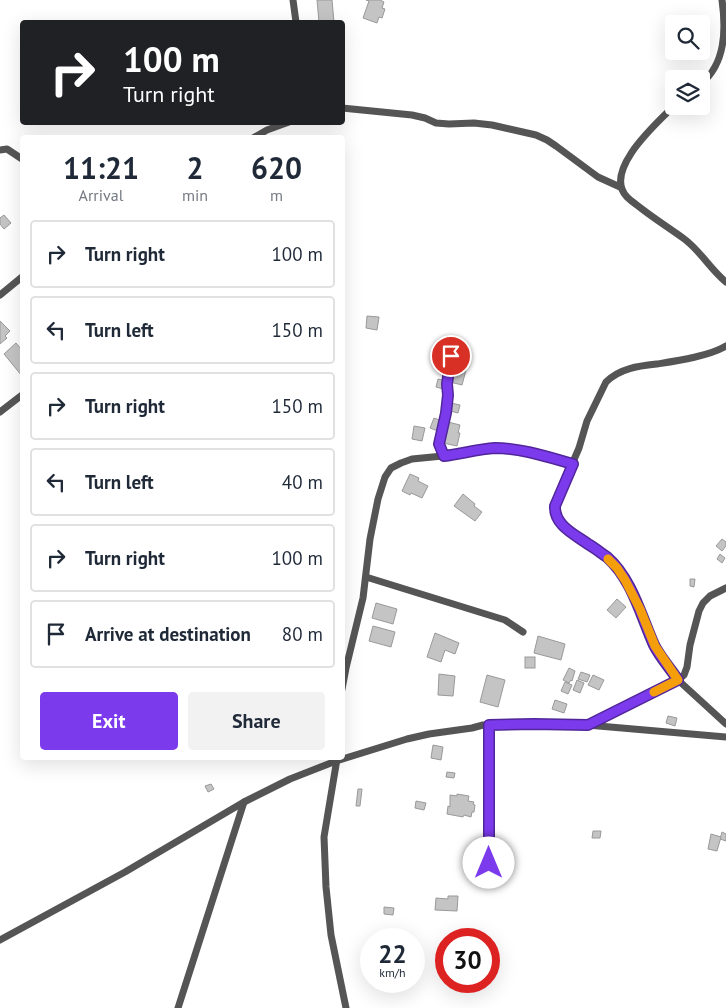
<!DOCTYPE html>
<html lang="en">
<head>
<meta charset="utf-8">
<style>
  body { margin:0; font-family:"PT Sans",sans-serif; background:#f2f2f3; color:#1f2937; height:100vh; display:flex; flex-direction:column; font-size:19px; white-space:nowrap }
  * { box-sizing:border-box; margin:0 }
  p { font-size:16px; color:#747a83 }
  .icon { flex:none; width:28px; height:28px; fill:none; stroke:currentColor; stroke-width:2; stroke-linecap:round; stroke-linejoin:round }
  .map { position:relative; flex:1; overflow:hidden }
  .side { position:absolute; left:20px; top:135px; width:325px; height:625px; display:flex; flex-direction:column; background:#fff; border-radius:5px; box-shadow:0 5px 20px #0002 }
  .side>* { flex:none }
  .hud { position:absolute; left:20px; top:20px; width:325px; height:105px; border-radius:5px; box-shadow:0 5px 20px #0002; background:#202124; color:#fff; overflow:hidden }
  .buttons { position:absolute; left:665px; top:15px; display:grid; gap:10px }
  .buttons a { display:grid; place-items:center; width:45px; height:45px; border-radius:5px; background:#fff; box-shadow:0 5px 20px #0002; font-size:25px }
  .speed { position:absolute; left:360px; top:928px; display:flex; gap:10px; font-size:25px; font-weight:700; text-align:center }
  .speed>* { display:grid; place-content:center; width:65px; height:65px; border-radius:50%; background:#fff; box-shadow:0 5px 20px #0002; line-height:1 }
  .speed small { font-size:12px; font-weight:400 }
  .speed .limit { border:8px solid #d22; background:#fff; color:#111 }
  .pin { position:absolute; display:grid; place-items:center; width:42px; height:42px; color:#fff; margin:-21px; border:2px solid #fff; border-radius:50%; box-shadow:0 1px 5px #0007 }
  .me { position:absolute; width:55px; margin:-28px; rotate:0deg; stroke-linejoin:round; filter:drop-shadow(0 0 4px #0008) }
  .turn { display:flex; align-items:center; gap:18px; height:105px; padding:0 20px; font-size:22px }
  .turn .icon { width:65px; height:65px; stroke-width:2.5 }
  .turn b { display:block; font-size:35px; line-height:42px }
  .eta { display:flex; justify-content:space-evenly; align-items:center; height:85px; text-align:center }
  .eta b { font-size:30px; font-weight:700; line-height:35px }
  .action { display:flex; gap:10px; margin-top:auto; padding:10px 20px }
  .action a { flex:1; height:58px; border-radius:5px; background:#7c3aed; color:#fff; font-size:20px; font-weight:700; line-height:58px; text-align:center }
  .action a+a { background:#f2f2f3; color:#1f2937 }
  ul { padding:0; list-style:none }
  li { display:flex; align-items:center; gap:15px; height:68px; margin:0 10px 8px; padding:0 10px; border:2px solid #e0e1e3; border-radius:5px }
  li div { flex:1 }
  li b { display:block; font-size:19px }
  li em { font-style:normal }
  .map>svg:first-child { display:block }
  .building { fill:#c4c4c4; stroke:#999 }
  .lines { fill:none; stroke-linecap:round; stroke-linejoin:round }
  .minor { stroke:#555; stroke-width:7 }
  .route-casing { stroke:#51269a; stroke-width:12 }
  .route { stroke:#7c3aed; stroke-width:9 }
  .slow { stroke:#f59e0b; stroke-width:9 }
</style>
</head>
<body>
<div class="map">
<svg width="726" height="1008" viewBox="0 0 726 1008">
  <rect width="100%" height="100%" fill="#fff"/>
  <g class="building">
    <path d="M317 0H332L334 22H319Z"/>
    <path d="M366 0H380L384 2 382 8 385 9 382 18 379 17 377 23 363 18 369 1Z"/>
    <path d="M4 215 11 223 4 229 0 224V218Z"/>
    <path d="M367 316 379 317 377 330 366 328Z"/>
    <path d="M0 321 10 331 5 336 7 338 0 344Z"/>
    <path d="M16 343 22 350V376L4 354Z"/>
    <path d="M456 368 466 370 462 385 450 382 452 374 454 375Z"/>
    <path d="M438 379 446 381 443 389 436 387Z"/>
    <path d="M451 403 460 405 458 413 450 411Z"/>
    <path d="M434 418 442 421 438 431 430 428Z"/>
    <path d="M448 422 460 425 458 433H460L457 446 443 443Z"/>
    <path d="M414 426 425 428 422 441 412 439Z"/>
    <path d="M410 474 419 478 418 481 428 486 422 498 411 493 410 495 402 491Z"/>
    <path d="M463 494 475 504 474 506 482 512 475 521 454 506Z"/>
    <path d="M722 539 726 542V546L722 551 716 546Z"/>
    <path d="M720 554 725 558 722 563 717 559Z"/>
    <path d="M690 579H695L694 587 690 586Z"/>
    <path d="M617 599 626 607 616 618 607 610Z"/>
    <path d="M376 603 397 609 393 624 372 618Z"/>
    <path d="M373 626 395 632 391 647 369 641Z"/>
    <path d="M435 633 459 643 455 654 445 650 441 662 427 657Z"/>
    <path d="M538 636 565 644 561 660 534 653Z"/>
    <rect x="525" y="657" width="10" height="11"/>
    <path d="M569 668 575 671 572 681 571 680 569 683 563 680Z"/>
    <path d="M581 672 590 675 587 682 578 679Z"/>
    <path d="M439 674 455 676 453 696 438 695Z"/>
    <path d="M487 675 505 680 498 707 480 702Z"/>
    <path d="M593 675 604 680 599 690 588 685Z"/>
    <path d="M577 680 584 683 580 693 573 690Z"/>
    <path d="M565 682 572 685 568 694 561 691Z"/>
    <path d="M555 700 567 704 564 713 552 709Z"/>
    <path d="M668 716 677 718 675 726 666 723Z"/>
    <path d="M433 745 443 747 441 760 431 758Z"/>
    <path d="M447 772 455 773 454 778 446 777Z"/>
    <path d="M211 784 214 789 208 792 205 786Z"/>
    <path d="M358 789H362L360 806H356Z"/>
    <path d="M457 794 469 796 468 801 474 802 473 804 475 805 474 812H472L471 817 464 815 463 817 447 814 448 806 450 807V795L457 796Z"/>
    <path d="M416 801 426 803 424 810 415 808Z"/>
    <path d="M593 831H601L600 838H592Z"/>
    <path d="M722 832 726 834V841L720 839Z"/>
    <path d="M711 834 721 837 717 851 708 849Z"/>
    <path d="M448 896H458L457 911 435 910 436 898 448 899Z"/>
    <path d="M384 907 394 908 393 915 384 914Z"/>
  </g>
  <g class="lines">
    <g class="minor">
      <path d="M293 0 296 22"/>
      <path d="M701 84C726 63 726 29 722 0"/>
      <path d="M674 106C657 123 602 171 627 197 631 201 637 205 642 209 655 219 669 228 683 238 700 250 710 269 726 282"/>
      <path d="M342 108 412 115 425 118 436 123 449 124 474 123 492 125 536 135 547 140 556 146 598 177 620 187"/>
      <path d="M253 138 267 130 289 122"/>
      <path d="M0 150 7 149 22 159"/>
      <path d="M0 295 22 277"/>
      <path d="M726 346C710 356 676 361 657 364 639 366 620 368 606 382L587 421 579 448 557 499 555 513 557 520 564 527 608 558 617 568 625 580 640 609 655 646 678 680 726 724"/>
      <path d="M0 412 22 395"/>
      <path d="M444 456 439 444 446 413 448 395 447 384 451 356"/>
      <path d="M366 577 505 620 523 632"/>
      <path d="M342 689 346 668 363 598 370 539 378 499 385 477 391 468 401 463 412 459 453 455 494 448 519 451 573 464"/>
      <path d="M589 724 678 680 684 675 687 667 690 645 699 611 703 603 710 596 726 588"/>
      <path d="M489 725V883"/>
      <path d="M337 759 324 837 326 887 331 935 346 1008"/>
      <path d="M0 940 125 872 244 802 290 779 336 761 407 739 429 734 472 728 483 725 535 723 587 725 726 737"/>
      <path d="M178 1008 244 802"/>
    </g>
  </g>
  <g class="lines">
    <defs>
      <path id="route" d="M451 356 447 384 448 395 446 413 439 444 444 456C461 454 478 449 495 448 521 448 548 457 573 464L555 506C554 525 574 534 588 544 595 548 601 553 607 557 632 579 641 616 654 645 660 657 670 668 678 680L588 725 534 724 489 725V863"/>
    </defs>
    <use href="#route" class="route-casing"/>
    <use href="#route" class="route"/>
    <path class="slow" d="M608 559 617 568 625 580 640 609 655 646 678 680 654 692"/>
  </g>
</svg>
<div class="buttons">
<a><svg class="icon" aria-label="search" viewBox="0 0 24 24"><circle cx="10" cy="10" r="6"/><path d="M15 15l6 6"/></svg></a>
<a><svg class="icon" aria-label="layers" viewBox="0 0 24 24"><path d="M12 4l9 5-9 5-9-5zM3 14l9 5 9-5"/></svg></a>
</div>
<div class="speed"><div>22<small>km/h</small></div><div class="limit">30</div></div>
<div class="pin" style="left:451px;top:356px;background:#d93025"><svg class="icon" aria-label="arrive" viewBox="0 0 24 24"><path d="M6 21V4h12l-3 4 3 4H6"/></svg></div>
<svg class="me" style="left:489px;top:863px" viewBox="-20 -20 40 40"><circle r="19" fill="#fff"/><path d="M0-13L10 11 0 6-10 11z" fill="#7c3aed"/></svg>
<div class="hud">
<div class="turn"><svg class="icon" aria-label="right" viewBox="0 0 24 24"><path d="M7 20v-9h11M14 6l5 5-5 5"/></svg><div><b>100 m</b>Turn right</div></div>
</div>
<section class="side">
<div class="eta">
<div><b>11:21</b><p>Arrival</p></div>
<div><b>2</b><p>min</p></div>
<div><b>620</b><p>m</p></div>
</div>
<ul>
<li><svg class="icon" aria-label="right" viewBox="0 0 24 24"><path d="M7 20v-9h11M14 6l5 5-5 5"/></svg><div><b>Turn right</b></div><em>100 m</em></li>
<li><svg class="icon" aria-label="left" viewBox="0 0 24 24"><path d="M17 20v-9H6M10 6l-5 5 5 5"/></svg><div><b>Turn left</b></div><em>150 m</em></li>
<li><svg class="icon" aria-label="right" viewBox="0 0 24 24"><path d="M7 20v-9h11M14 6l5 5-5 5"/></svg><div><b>Turn right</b></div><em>150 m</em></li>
<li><svg class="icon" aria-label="left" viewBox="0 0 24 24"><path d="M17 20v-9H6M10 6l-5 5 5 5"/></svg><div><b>Turn left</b></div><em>40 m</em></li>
<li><svg class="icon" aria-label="right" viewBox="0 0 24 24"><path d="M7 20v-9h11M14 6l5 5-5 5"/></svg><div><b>Turn right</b></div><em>100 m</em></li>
<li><svg class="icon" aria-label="arrive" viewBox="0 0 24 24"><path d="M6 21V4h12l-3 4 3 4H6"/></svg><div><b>Arrive at destination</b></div><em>80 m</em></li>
</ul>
<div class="action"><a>Exit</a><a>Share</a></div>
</section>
</div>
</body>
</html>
